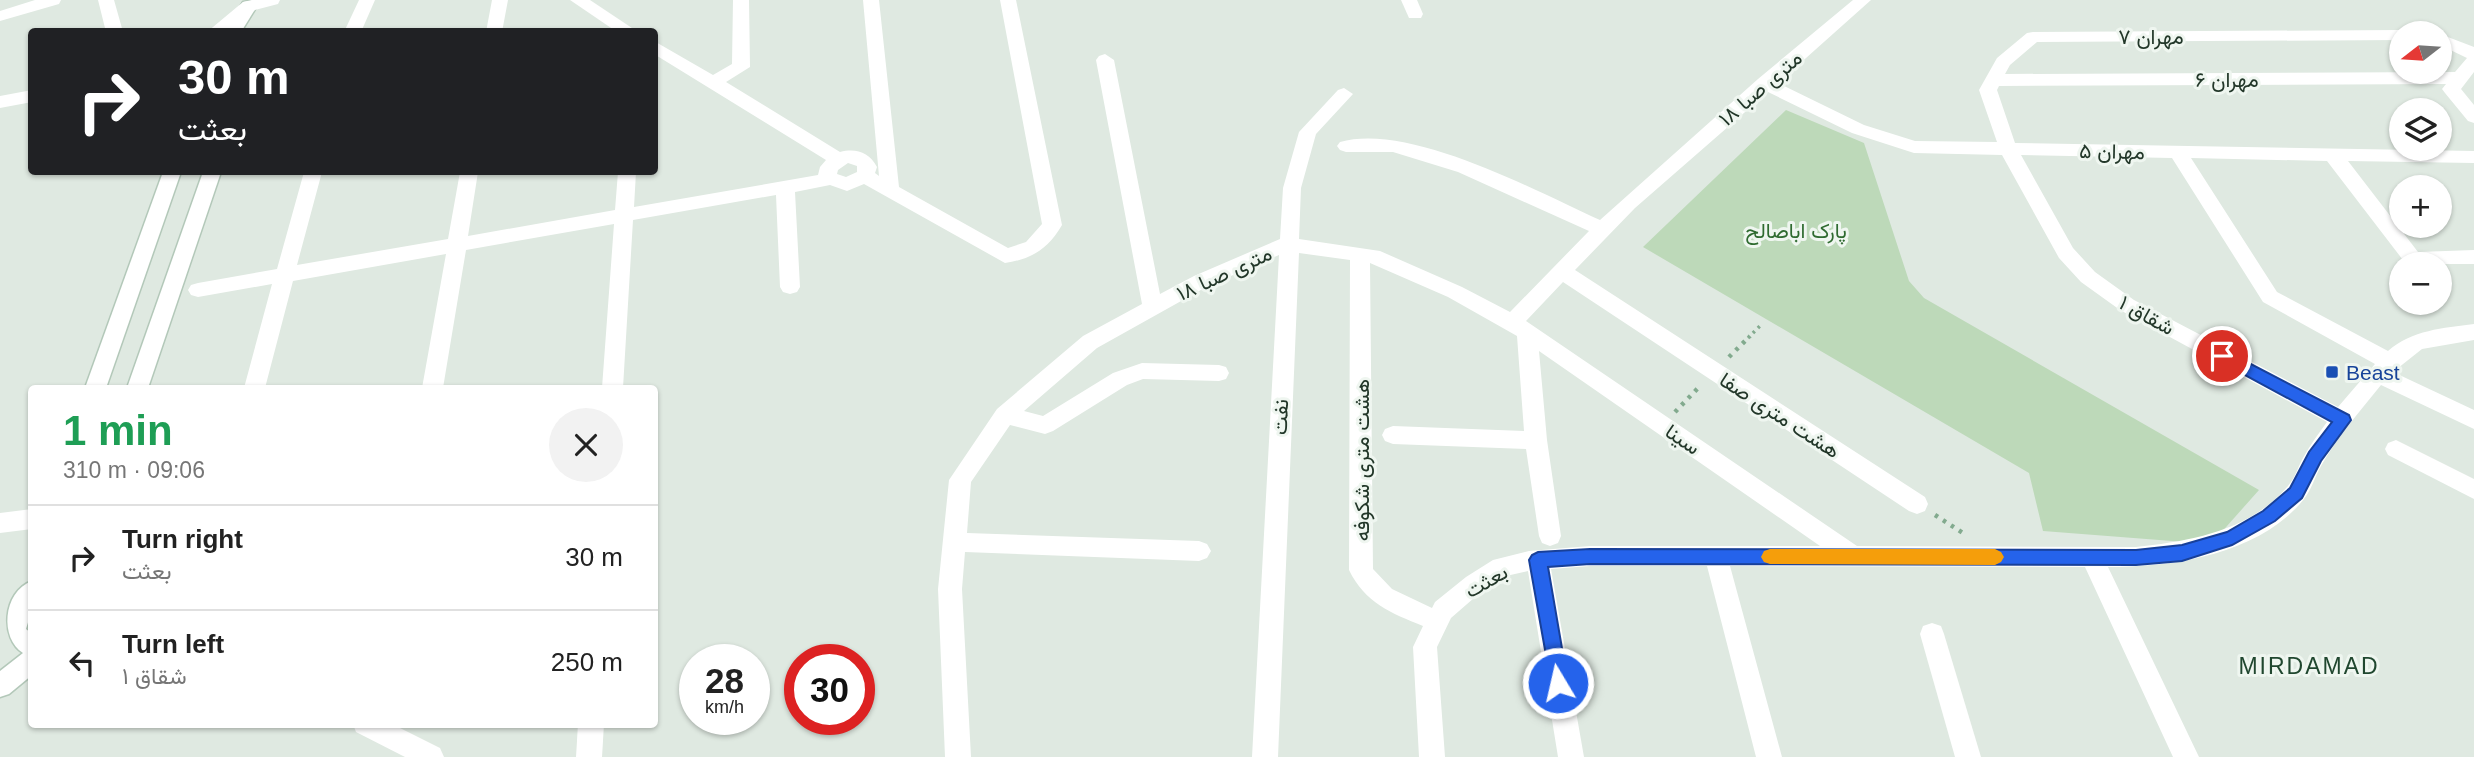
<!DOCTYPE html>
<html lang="en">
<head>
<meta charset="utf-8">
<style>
  body { margin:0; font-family:Helvetica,Vazirmatn,sans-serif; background:#f2f2f2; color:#222; height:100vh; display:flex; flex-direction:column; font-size:26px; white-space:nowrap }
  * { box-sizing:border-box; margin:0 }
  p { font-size:23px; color:#767676 }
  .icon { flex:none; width:38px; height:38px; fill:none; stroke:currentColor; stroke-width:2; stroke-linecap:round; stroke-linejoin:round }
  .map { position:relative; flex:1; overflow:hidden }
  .details { position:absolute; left:28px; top:385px; width:630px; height:343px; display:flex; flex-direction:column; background:#fff; border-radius:7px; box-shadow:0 2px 5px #0004 }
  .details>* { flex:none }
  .guide { position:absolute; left:28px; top:28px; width:630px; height:147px; border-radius:7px; box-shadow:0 2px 5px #0004; background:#202124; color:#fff; overflow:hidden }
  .needle { width:46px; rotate:253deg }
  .buttons { position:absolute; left:2389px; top:21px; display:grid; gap:14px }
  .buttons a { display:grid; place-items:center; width:63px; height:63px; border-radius:50%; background:#fff; box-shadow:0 2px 5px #0004; font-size:35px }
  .speed { position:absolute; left:679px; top:644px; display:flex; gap:14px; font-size:35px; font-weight:700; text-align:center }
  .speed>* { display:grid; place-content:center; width:91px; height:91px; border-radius:50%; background:#fff; box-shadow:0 2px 5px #0004; line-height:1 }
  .speed small { font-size:18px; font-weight:400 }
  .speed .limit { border:10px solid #d22; background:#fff; color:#111 }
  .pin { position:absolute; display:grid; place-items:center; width:60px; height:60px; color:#fff; margin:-30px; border:4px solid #fff; border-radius:50%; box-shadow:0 2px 7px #0007 }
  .me { position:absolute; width:77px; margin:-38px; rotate:351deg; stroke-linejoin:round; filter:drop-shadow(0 0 5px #0008) }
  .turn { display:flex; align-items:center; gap:24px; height:147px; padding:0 35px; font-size:32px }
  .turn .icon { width:91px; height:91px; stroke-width:2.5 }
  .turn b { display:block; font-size:49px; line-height:60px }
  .round { display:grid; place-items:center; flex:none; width:74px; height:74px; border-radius:37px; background:#f2f2f2 }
  .overview { display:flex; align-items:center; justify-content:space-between; height:119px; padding:0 35px }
  h1 { font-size:42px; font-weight:700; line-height:52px; color:#1e9e55 }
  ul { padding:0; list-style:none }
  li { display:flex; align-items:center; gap:21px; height:105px; padding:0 35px; border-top:2px solid #e0e0e0 }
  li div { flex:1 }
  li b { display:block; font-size:26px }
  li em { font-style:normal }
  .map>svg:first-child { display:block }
  .green { fill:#bdd9b9 }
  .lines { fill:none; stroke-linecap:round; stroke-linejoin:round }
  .secondary-casing { stroke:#b3c8b9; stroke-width:3 }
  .path-far1 { stroke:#82aa8e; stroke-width:3.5; stroke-dasharray:2.5 4.5; stroke-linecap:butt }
  .path { stroke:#82aa8e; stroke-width:4.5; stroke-dasharray:3.5 6; stroke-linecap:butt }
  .street { fill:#fff; fill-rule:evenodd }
  .secondary { fill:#fff; fill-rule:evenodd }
  .route { fill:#2563eb; stroke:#184099; stroke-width:2 }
  .slow { fill:#f59e0b }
  .transit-dot { fill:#1a4fb4; stroke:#eff6f0; stroke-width:2.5 }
  .labels { text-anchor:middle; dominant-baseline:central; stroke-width:6; stroke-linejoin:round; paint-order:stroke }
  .street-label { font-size:21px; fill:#223729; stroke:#eff6f0 }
  .park-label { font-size:21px; fill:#2f6b30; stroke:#eff6f0 }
  .transit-label { font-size:21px; fill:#164399; stroke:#eff6f0; text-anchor:start }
  .neighbourhood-label { font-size:23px; letter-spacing:2px; fill:#20472f; stroke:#eff6f0 }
</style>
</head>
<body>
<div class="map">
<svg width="2474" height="757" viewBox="0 0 2474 757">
  <rect width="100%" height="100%" fill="#dfe9e1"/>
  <path class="green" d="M1786 110 1864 143 1909 281 1924 298 2259 490 2211 544 2043 531 2029 473 1643 247Z"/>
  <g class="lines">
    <defs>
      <g id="secondary">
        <path d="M249 1 257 6 241 32H224L243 2Z"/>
        <path d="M163 172H181L106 388H85Z"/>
        <path d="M203 172H221L148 388H127Z"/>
        <path d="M32 581V609L26 629 32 634V675L9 694 0 697V671L23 653C0 639 2 592 32 581Z"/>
      </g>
    </defs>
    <use href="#secondary" class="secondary-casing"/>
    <path class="path-far1" d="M1748 338 1761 325"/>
    <g class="path">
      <path d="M1729 357 1750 336"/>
      <path d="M1675 412 1700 386"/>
      <path d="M1935 515 1966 535"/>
    </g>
    <g class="street">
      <path d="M35 0H61L59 4 0 21V11Z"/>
      <path d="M98 0H114L123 32H106Z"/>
      <path d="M252 0H280L278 4 255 10 226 32H207L243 2Z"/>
      <path d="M359 0H375L361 32H344Z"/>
      <path d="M492 0H508L502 32H486Z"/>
      <path d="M570 0H590L638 32H617Z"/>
      <path d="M733 0H749L750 67 726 82 840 152C856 148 869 152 877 167L875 173 879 176 863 0H879L899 187 1008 248 1026 242 1042 224 1000 0H1016L1062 225C1048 249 1032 259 1005 263L864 184 847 191 830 185 795 192 800 287 797 292 790 294 783 292 780 287 776 195 633 220 623 388H602L614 224 466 250 443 388H422L446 254 293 281 265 388H244L272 284 198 297 191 295 188 290 191 285 198 283 277 269 304 172H322L297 265 448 239 460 172H478L468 236 615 210 618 172H636L634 207 818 175 820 167 826 160 654 54V41L713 75 732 64ZM848 163 857 166V172L846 177 837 174 838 170Z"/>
      <path d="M1401 0H1417L1423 14 1421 18H1409Z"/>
      <path d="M1853 0H1871L1778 83 1864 125 1915 141 1997 142 1979 90 1997 58 2027 33 2033 32 2401 30 2408 33H2401V40L2037 42 2010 65 2005 74 2455 72 2467 58 2440 45V34L2474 47V72L2461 89 2474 105V123L2468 121 2445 93 2442 89 2446 84 1999 86 1997 90 2015 143 2474 151V163L2348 161 2418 252 2474 250V264H2406L2327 161 2191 158 2277 292 2388 351C2412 330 2443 328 2474 324V340L2422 349 2393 372 2474 410V429L2381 385C2360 411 2338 436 2321 466 2315 476 2312 489 2304 499 2260 554 2174 567 2108 567L2199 757H2173L2085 567 1730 566 1782 757H1756L1707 566H1590L1551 569 1584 757H1558L1528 571 1506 576 1482 591 1451 618 1437 647 1445 757H1419L1413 647 1423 626C1391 613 1365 603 1349 570L1350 260 1299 253 1278 757H1252L1279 255 1208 286 1097 348 1024 411 1043 416 1113 373 1142 363 1219 365 1226 367 1229 373 1226 379 1219 381 1143 379 1127 385 1053 431 1045 434 1010 425 971 482 967 533 1199 541 1207 544 1211 551 1207 558 1199 561 965 552 962 589 971 757H945L938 589 949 480 997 409 1083 336 1142 304 1096 60 1099 56 1105 54 1114 60 1160 294 1194 276 1280 239 1283 188 1299 132 1338 90 1344 88 1353 94 1316 134 1301 188 1299 239 1380 251 1462 287 1510 312 1589 231 1458 172 1393 152H1346L1340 150 1337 146 1340 142C1409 122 1536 191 1600 220L1758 79ZM1768 92 1852 133 1914 153 2002 155 2059 258 2081 282 2120 310 2327 422C2319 433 2310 445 2303 458 2298 467 2295 478 2288 486 2250 531 2191 541 2136 547L1857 546 1526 321 1563 282 1909 511 1917 514 1925 511 1928 504 1925 497 1575 270 1635 208ZM2021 155 2172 158 2263 302 2375 364 2338 407 2134 300 2095 272 2073 248ZM1370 263 1448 297 1517 336 1524 431 1393 426 1385 429 1382 435 1385 441 1393 444 1526 449 1539 536 1542 543 1550 546 1558 543 1561 536 1547 440 1539 351 1820 546H1590L1529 551 1493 560 1466 577 1435 602 1432 608 1392 589 1373 569Z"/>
      <path d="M32 90V102L0 108V96Z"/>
      <path d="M2396 440 2474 479V499L2388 455 2385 449 2388 443Z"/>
      <path d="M32 509V529L0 533V513Z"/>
      <path d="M1932 623 1941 626 1944 634 1981 757H1955L1920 634 1923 626Z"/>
      <path d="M353 724H392L440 748 444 757H405L356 732Z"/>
      <path d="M578 724H604L602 757H576Z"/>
    </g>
    <use href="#secondary" class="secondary"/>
  </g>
  <path class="route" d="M2222 349 2349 415 2351 420 2321 461 2302 498 2275 521 2232 545 2182 561 2136 565 1590 564 1548 567 1568 683 1565 689 1558 692 1552 689 1529 560 1532 555 1538 552 1590 549 2136 550 2182 545 2227 532 2263 511 2290 488 2309 452 2332 422 2217 360 2214 356 2217 351Z"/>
  <path class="slow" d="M1770 549H1995L2001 552 2004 557 2001 562 1995 565 1770 564 1764 562 1761 557 1764 551Z"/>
  <rect class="transit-dot" x="2325" y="365" width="14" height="14" rx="3.5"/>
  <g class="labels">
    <g class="street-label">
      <text x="2151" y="36">مهران ۷</text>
      <text x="2227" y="79">مهران ۶</text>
      <text transform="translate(1760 88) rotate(-41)">متری صبا ۱۸</text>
      <text transform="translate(2112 151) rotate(1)">مهران ۵</text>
      <text transform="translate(1224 273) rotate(-25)">متری صبا ۱۸</text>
      <text transform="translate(2147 315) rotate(29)">شقاق ۱</text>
      <text transform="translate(1780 415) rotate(33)">هشت متری صفا</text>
      <text transform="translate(1280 417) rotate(-88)">نفت</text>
      <text transform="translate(1683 439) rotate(34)">سینا</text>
      <text transform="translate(1361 460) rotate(-90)">هشت متری شکوفه</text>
      <text transform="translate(1486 581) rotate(-30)">بعثت</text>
    </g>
    <g class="park-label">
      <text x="1796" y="230">پارک اباصالح</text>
    </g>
    <g class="transit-label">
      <text x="2346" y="372">Beast</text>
    </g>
    <g class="neighbourhood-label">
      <text x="2309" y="666">MIRDAMAD</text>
    </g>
  </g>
</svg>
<div class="buttons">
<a><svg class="needle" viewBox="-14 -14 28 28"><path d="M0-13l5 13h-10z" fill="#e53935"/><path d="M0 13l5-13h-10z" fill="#767676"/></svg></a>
<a><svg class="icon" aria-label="layers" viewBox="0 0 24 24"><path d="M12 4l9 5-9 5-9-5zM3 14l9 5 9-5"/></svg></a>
<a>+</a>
<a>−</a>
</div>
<div class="speed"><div>28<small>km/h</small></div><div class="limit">30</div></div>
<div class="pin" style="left:2222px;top:356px;background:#d93025"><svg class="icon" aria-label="arrive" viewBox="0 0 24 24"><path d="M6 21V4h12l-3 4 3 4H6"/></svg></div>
<svg class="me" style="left:1558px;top:683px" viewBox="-20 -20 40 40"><circle r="17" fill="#2563eb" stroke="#fff" stroke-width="3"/><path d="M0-11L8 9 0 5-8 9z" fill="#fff"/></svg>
<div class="guide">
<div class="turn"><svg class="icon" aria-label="right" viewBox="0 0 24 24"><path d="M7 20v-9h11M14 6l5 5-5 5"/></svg><div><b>30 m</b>بعثت</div></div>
</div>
<section class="details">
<div class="overview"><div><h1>1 min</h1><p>310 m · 09:06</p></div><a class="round"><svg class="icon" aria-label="close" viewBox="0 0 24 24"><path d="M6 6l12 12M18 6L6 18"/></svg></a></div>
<ul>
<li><svg class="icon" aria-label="right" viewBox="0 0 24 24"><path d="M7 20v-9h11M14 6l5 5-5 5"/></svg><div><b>Turn right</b><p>بعثت</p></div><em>30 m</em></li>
<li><svg class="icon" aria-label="left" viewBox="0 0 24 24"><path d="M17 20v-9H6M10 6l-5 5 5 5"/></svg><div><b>Turn left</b><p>شقاق ۱</p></div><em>250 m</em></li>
</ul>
</section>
</div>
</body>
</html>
